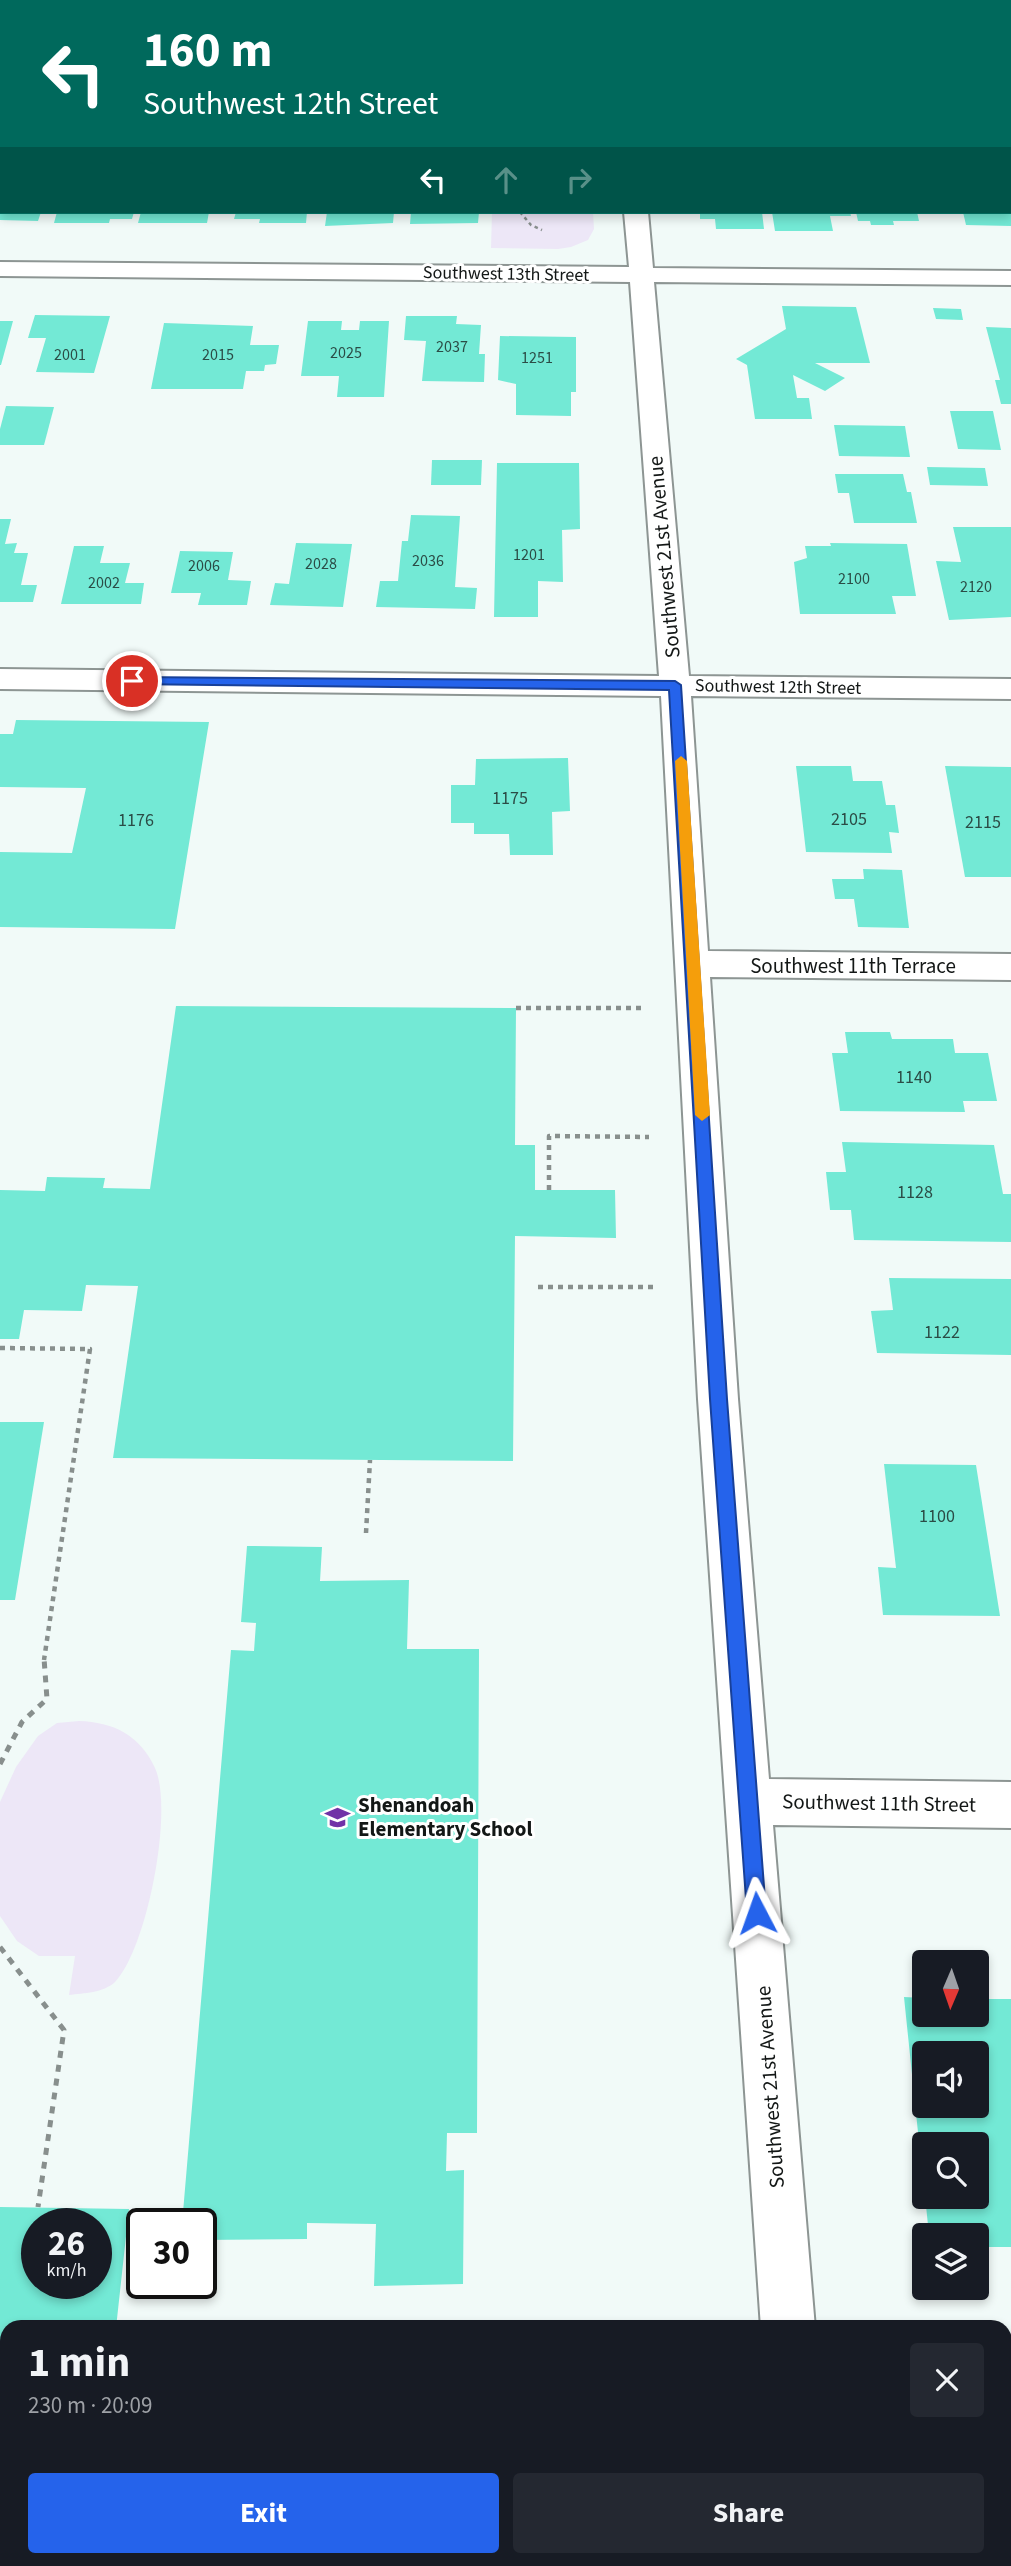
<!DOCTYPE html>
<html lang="en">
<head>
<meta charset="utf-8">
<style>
  body { margin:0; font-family:"Source Sans 3",sans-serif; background:#242831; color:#f1f3f6; height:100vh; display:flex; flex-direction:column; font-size:26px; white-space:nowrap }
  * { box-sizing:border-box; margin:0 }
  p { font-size:23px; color:#9ea1a6 }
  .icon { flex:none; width:38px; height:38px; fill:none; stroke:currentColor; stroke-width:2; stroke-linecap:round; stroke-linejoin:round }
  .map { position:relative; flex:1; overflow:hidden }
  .panel { position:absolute; left:0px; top:2320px; width:1012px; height:247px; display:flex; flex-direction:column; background:#171b24; border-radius:21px 21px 0 0; box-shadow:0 4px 10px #0003 }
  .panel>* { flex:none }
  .banner { position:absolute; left:0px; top:0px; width:1012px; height:214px; box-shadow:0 4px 10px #0003; background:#00695c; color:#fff; overflow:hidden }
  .needle { width:46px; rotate:182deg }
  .fabs { position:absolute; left:912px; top:1950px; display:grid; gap:14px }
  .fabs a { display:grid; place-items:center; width:77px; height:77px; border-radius:7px; background:#171b24; box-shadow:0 4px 10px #0003; font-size:35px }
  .speed { position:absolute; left:21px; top:2208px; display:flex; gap:14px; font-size:35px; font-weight:700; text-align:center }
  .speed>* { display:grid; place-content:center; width:91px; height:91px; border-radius:50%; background:#171b24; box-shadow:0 4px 10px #0003; line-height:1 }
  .speed small { font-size:18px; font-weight:400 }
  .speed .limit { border:4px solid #111; border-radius:10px; background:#fff; color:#111 }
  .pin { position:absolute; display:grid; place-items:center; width:60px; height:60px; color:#fff; margin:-30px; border:4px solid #fff; border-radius:50%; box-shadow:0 2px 7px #0007 }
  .me { position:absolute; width:77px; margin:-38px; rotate:356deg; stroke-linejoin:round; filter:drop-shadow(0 0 5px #0008) }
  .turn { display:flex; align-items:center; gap:24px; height:147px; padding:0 28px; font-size:32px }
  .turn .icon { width:91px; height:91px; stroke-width:2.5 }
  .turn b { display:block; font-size:49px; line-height:60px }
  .lanes { display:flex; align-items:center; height:66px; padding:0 28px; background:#0003; justify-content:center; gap:35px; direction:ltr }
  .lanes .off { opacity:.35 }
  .round { display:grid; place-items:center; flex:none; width:74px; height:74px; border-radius:7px; background:#242831 }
  .overview { display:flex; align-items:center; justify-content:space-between; height:119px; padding:0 28px }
  h1 { font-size:42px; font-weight:700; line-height:52px }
  .cta { display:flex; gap:14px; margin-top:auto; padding:14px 28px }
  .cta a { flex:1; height:80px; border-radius:7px; background:#2563eb; color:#fff; font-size:28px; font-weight:700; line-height:80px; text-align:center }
  .cta a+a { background:#242831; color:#f1f3f6 }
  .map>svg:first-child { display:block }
  .green { fill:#ede7f7 }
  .building { fill:#73e9d5; fill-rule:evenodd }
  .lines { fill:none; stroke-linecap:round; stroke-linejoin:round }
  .street-casing { stroke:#8d9593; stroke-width:4 }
  .path-far2 { stroke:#888f8d; stroke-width:2.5; stroke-dasharray:3.5 3.5; stroke-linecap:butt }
  .path-far1 { stroke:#888f8d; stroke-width:4.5; stroke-dasharray:5 5; stroke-linecap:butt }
  .path { stroke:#888f8d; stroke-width:5; stroke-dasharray:7 7; stroke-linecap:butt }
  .street { fill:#fff; fill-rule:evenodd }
  .route { fill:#2563eb; stroke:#184099; stroke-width:2 }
  .slow { fill:#f59e0b }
  .labels { text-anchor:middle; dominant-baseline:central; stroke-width:6; stroke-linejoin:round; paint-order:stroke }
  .far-number-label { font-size:16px; fill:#2b4c46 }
  .far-street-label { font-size:18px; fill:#131716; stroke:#fff }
  .number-label { font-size:18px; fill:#2b4c46 }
  .street-label { font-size:21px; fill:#131716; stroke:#fff }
  .poi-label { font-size:21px; font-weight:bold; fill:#131716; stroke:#fff; text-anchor:start }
</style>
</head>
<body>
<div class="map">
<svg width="1011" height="2566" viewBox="0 0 1011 2566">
  <rect width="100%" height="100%" fill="#f1faf8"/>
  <g class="green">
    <path d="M492 212H593L594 229 588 240 571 247 558 249 491 248Z"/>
    <path d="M79 1721C113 1722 140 1735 155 1768 174 1810 147 1949 115 1982 103 1993 84 1993 69 1995L75 1956H39L17 1941 0 1916V1802L16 1767 38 1736 57 1723Z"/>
    <path d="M0 2378H7V2560H609V2566H0Z"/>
  </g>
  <g class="building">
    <path d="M0 212H41L38 221 0 220Z"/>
    <path d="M57 212H134L132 219H110L109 223H54Z"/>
    <path d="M141 212H209L207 223H138Z"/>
    <path d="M236 212H307L306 223H259L260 219H234Z"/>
    <path d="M327 212H394L393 223 325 226Z"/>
    <path d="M411 212H479L478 223 410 224Z"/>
    <path d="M700 212H762L764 229H716L715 219H700Z"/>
    <path d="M772 212H850L851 216H830L833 231H775Z"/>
    <path d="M856 212H917L919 221H893L894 225H871L870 221H858Z"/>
    <path d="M963 212H1011V226L966 225Z"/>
    <path d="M782 306 856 307 870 363H815L845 378 825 391 793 375 797 398H809L812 419H755L747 365 736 359 786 329Z"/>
    <path d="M933 308 961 309 963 320 936 319Z"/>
    <path d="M35 315 110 316 94 373 36 372 46 338H28Z"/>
    <path d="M406 316H457L456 324 481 325 479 354H485L484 382 422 381 426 341 404 340Z"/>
    <path d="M0 321H13L1 365H0Z"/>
    <path d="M308 321H342L341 330H359L360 321H389L384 397H337L339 376H301Z"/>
    <path d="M164 323 253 326 250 345H279L276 364 265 365 264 371H246L243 389H151Z"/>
    <path d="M986 327 1011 328V404H1001L995 380H1000Z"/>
    <path d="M500 336 576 337V392H571V416L516 415V384L498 380Z"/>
    <path d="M6 406 54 407 44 445H0V429Z"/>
    <path d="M950 411H993L1001 450 958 449Z"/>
    <path d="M834 425 905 426 910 457 839 456Z"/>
    <path d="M432 460H482L481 485H431Z"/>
    <path d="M497 463H579L580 529 562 530 563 582 538 581V617H494Z"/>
    <path d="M927 467 985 468 988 486 930 485Z"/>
    <path d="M835 474H903L907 492H911L917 523H854L849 493H838Z"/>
    <path d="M411 515 460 516 455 587 477 588 475 609 376 607 380 581H398L402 541H408Z"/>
    <path d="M0 519H11L5 544 17 543 14 553H28L21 585H37L33 602H0Z"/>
    <path d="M953 527H1011V617L949 620 936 561 961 562Z"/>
    <path d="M296 543 352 544 343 607 270 605 275 583 289 584Z"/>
    <path d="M830 543 907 544 916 596H892L896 614H800L794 562 807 558 805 546H831Z"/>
    <path d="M74 546H104L100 563H130L125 583H144L141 604H61Z"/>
    <path d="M180 551 233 552 228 580 251 581 247 605H198L201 593H171Z"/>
    <path d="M16 720 209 722 175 929 0 927V852L72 853 86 788 0 787V734H13Z"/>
    <path d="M568 758 570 811 552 812 553 855H510L509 834H474V823H451V785H475L476 759Z"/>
    <path d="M796 766H851L853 781H882L886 805H895L899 833 889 832 892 853 806 852Z"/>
    <path d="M945 766 1011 767V877H965Z"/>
    <path d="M863 869 902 870 909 928 858 927 854 899H835L832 879H864Z"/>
    <path d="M176 1006 516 1008 515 1145H535V1190H615L616 1238 515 1236 513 1461 113 1458 138 1286 86 1285 82 1311 24 1310 19 1339H0V1190L45 1191 47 1177 105 1178 103 1188 150 1189Z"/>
    <path d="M845 1032H890L892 1039H953L955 1053H988L997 1101H963L965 1112 840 1111 832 1053H848Z"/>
    <path d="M842 1142 994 1145 1003 1194H1011V1242L854 1240 851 1210H830L826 1172H846Z"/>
    <path d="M889 1278 1011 1279V1355L877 1353 871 1311 893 1310Z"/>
    <path d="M0 1422H44L15 1600H0Z"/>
    <path d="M884 1464 976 1465 1000 1616 883 1615 878 1567 896 1568Z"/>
    <path d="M247 1546 322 1547 320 1581 409 1580 407 1649H479L477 2133H447L446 2171 464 2170 463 2284 374 2286 376 2224 307 2223V2239L201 2240V2224H182L231 1650 254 1651 256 1623 241 1622Z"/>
    <path d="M904 1997 924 1998V2014H976V1999H1011V2247H976V2235H929L925 2196H976V2144H924L922 2171ZM924 2053H976V2105H924Z"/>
    <path d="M0 2207 129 2209 116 2328H7V2352H0ZM37 2224H96V2284H37Z"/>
  </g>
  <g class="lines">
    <defs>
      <g id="street">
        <rect x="611" y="0" width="20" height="2"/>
        <path d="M797 0H1011V8L1010 2Z"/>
        <path d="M624 212H648L653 268 1011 271V285L654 282 689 676 1011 679V699L691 696 708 951 1011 954V980L710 977 738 1399 769 1779 1011 1782V1828L773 1825 815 2328H761L698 1399 661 696 0 689V669L659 676 630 282 0 276V262L629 267Z"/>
        <path d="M780 2560H836L837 2566H781Z"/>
      </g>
    </defs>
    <use href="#street" class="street-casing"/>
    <path class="path-far2" d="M520 212 531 225 542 230"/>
    <g class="path-far1">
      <path d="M516 1008H642"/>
      <path d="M549 1190V1136L649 1137"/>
      <path d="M538 1287H658"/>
      <path d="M0 1348 90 1349 44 1660"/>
      <path d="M366 1533 370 1460"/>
    </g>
    <g class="path">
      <path d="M0 1764 22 1722 47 1699 44 1658"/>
      <path d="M0 1947 64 2030 38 2207"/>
      <path d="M632 2560 635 2566"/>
    </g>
    <use href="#street" class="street"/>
  </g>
  <path class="route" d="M132 677 675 681 681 685 727 1399 766 1913 763 1920 757 1922 750 1920 747 1913 710 1399 669 690 128 684 126 681Z"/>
  <path class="slow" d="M681 756 687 761 710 1115 702 1121 695 1115 675 761Z"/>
  <defs>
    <symbol id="school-bare" viewBox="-9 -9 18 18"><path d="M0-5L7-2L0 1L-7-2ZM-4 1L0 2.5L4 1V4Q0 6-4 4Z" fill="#7132a7" stroke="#fff" stroke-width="2.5" paint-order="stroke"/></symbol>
  </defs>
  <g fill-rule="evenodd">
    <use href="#school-bare" x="320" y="1800" width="35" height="35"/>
  </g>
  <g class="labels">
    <g class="far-number-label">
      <text x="452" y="347">2037</text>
      <text x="346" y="353">2025</text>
      <text x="70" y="355">2001</text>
      <text x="218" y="355">2015</text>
      <text x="537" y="358">1251</text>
      <text x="529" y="555">1201</text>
      <text x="428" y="561">2036</text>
      <text x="321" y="564">2028</text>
      <text x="204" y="566">2006</text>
      <text x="854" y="579">2100</text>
      <text x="104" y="583">2002</text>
      <text x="976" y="587">2120</text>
    </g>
    <g class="far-street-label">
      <text transform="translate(506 274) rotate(1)">Southwest 13th Street</text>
      <text transform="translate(778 687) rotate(1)">Southwest 12th Street</text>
    </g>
    <g class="number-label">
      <text x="510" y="798">1175</text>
      <text x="849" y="819">2105</text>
      <text x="136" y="820">1176</text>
      <text x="983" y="822">2115</text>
      <text x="914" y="1077">1140</text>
      <text x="915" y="1192">1128</text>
      <text x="942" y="1332">1122</text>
      <text x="937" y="1516">1100</text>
    </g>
    <g class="street-label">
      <text transform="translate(664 557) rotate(-95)">Southwest 21st Avenue</text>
      <text x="853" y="966">Southwest 11th Terrace</text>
      <text transform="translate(879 1803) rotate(1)">Southwest 11th Street</text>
      <text transform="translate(770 2087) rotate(-94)">Southwest 21st Avenue</text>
    </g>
    <g class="poi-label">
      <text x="358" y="1805">Shenandoah<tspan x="358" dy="24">Elementary School</tspan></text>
    </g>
  </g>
</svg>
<div class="fabs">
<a><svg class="needle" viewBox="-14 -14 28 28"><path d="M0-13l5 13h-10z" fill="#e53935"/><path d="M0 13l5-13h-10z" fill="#9ea1a6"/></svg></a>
<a><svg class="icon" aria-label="sound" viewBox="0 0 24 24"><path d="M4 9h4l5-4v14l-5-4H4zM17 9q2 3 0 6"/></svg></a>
<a><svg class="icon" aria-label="search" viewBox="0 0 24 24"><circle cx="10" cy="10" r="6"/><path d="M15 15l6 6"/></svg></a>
<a><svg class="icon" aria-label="layers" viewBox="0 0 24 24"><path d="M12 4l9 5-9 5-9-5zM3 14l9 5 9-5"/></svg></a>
</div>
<div class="speed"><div>26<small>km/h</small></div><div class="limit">30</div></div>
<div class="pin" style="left:132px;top:681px;background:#d93025"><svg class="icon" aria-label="arrive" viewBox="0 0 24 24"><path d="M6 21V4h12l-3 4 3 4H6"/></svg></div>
<svg class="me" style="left:757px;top:1913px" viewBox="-20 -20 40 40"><path d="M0-17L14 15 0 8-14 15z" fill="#2563eb" stroke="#fff" stroke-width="4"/></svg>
<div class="banner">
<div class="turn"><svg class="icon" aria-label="left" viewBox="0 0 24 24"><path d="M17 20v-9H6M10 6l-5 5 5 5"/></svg><div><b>160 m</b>Southwest 12th Street</div></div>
<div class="lanes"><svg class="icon" aria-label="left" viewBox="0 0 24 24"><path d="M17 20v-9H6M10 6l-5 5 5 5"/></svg><svg class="icon off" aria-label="ahead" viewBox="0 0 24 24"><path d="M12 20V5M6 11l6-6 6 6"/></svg><svg class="icon off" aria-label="right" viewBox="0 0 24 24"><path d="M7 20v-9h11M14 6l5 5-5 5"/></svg></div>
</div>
<section class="panel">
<div class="overview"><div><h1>1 min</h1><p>230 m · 20:09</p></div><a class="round"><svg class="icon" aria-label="close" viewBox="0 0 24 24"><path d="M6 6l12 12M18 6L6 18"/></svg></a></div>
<div class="cta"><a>Exit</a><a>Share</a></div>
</section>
</div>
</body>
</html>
